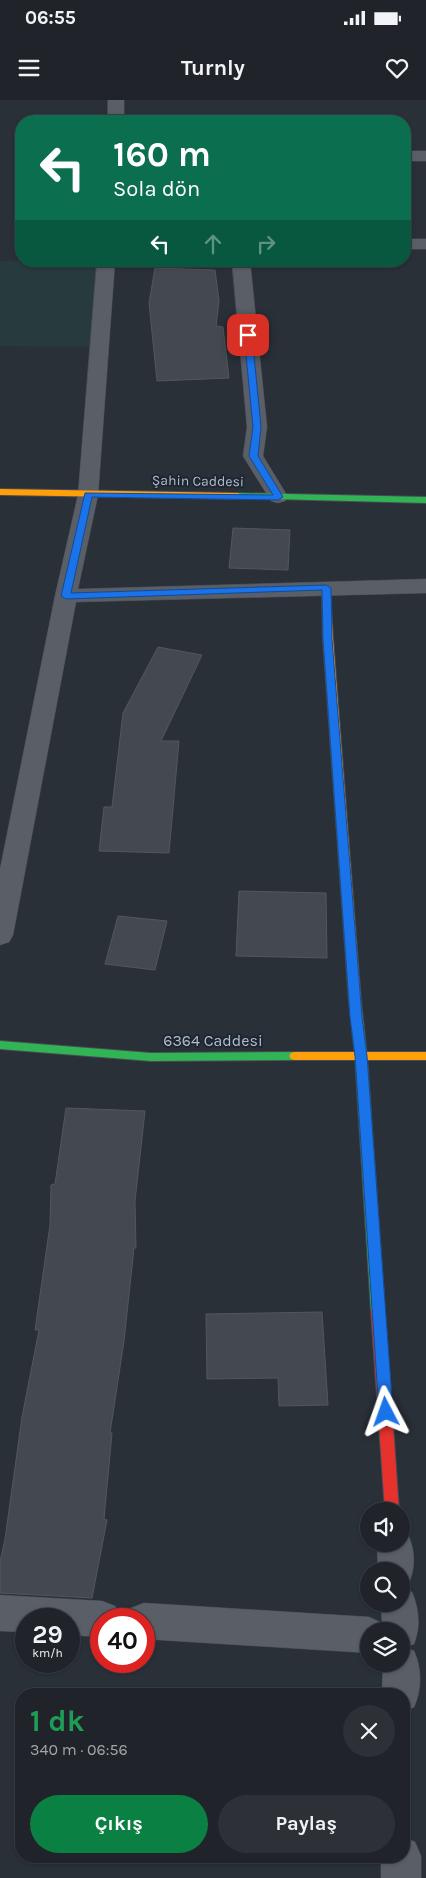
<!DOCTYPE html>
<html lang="tr">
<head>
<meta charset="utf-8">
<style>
  body { margin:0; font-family:Karla,sans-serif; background:#2d3036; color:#f1f3f6; height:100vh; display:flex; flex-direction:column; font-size:19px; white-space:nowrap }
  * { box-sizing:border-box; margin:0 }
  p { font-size:16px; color:#a2a4a8 }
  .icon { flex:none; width:28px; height:28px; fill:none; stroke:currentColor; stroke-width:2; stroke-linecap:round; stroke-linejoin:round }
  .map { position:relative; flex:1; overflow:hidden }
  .details { position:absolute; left:15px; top:1588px; width:395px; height:175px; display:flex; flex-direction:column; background:#20242a; border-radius:20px; box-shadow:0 1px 4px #0004,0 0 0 1px #3d4147 }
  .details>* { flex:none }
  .banner { position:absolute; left:15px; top:15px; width:396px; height:152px; border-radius:20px; box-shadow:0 1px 4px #0004,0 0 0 1px #3d4147; background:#0b6e4f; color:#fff; overflow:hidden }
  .controls { position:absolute; left:360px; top:1402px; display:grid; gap:10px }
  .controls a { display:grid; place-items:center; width:50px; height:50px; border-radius:50%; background:#20242a; box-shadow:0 1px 4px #0004,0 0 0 1px #3d4147; font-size:25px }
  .speed { position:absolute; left:15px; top:1508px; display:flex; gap:10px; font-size:25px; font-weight:700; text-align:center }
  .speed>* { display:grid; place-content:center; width:65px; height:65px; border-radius:50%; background:#20242a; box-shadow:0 1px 4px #0004,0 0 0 1px #3d4147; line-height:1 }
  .speed small { font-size:12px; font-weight:400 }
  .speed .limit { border:8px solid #d22; background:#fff; color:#111 }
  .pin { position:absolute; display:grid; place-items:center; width:42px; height:42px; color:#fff; margin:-21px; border-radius:10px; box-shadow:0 2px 8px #0006 }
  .me { position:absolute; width:55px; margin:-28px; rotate:356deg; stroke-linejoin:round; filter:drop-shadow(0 0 4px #0008) }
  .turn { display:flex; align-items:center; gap:18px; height:105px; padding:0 15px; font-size:22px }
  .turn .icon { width:65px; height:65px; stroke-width:2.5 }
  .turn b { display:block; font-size:35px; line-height:42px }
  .lanes { display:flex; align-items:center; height:48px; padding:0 15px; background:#0003; justify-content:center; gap:25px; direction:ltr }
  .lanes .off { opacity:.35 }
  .round { display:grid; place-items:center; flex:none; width:52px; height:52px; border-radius:26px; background:#2d3036 }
  .head { display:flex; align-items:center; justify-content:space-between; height:85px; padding:0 15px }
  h1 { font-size:30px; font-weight:700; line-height:38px; color:#1e9e55 }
  .button { display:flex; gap:10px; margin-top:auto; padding:10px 15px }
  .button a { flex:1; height:58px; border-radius:30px; background:#0b8043; color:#fff; font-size:20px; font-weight:700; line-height:58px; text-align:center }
  .button a+a { background:#2d3036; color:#f1f3f6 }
  .status { display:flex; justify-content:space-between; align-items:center; height:35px; padding:0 25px; background:#20242a; direction:ltr }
  .status svg { height:14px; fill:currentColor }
  header { display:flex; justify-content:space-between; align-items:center; height:65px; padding:0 15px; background:#20242a; font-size:22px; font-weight:700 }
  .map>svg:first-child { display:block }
  .green { fill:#273a3e }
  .building { fill:#444950; stroke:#52575f }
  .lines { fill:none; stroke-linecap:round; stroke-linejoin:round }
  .street-casing { stroke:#484c53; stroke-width:1 }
  .fast-casing { stroke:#484c53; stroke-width:2 }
  .slow-casing { stroke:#484c53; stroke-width:2 }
  .jam-casing { stroke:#484c53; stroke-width:2 }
  .street { fill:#5a5e66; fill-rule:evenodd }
  .fast { fill:#30b455; fill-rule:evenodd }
  .slow { fill:#ff9f0a; fill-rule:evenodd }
  .jam { fill:#e5322d; fill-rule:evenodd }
  .route { fill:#1a73e8; stroke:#114b97 }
  .labels { text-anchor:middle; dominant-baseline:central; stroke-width:4; stroke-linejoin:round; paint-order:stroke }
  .far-street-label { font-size:14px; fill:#b4bcc9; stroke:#1d2633 }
  .street-label { font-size:16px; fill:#b4bcc9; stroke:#1d2633 }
</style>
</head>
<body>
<div class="status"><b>06:55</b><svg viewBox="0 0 49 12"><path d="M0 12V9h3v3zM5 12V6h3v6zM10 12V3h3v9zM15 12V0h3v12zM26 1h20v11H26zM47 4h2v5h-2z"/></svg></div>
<header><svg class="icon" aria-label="menu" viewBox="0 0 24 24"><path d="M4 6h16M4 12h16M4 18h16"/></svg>Turnly<svg class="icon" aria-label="heart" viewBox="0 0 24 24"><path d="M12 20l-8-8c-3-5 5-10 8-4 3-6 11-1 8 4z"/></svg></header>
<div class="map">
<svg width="426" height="1778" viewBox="0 0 426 1778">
  <rect width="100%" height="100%" fill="#2a3038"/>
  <path class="green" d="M0 161 106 162 95 247 0 246Z"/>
  <g class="building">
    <path d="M155 168 215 170 219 201 216 226 223 227 229 278 157 281 149 203Z"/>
    <path d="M233 428 290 430 288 470 229 468Z"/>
    <path d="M158 547 202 555 161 641H179L169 753 99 751 104 707H112L123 613Z"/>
    <path d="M239 791 326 793 327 858 236 856Z"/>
    <path d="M118 816 167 821 155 870 105 864Z"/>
    <path d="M66 1008 145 1011 135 1101 136 1148H134L124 1241 110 1333H112L104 1419 107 1420 92 1498 0 1493V1462L5 1439 22 1317 39 1230H35L50 1125 51 1085 55 1084Z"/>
    <path d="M322 1212 328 1305 279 1306 278 1278 207 1279 206 1214Z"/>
  </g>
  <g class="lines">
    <defs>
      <g id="street">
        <rect x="108" y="0" width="16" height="21"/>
        <rect x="405" y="51" width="21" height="10"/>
        <rect x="405" y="139" width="21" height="10"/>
        <path d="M97 161H115L98 395 78 489 426 479V493L76 502 13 835 9 842 0 845V769L55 496 78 395Z"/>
        <path d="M232 161H250L267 327 263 356 288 397 285 401 278 403 271 401 243 356 247 327Z"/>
        <path d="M401 1430 407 1432C415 1449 416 1466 409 1483L401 1486V1471H378L377 1444H401Z"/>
        <path d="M401 1487 412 1492C419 1509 421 1526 414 1544L405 1547 414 1551C422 1569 422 1589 414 1607L404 1612V1594H382L383 1564H401V1531H369V1553L144 1539V1519H127L131 1508 144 1503 369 1517 382 1523 381 1504H401Z"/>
        <path d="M0 1495 102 1501 115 1506 120 1519H101V1537L69 1535V1519H26V1532L0 1531Z"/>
        <path d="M404 1737 415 1742 421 1756V1778H381V1756H404Z"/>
      </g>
      <g id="fast">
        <path d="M238 393 426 397V403L235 398 234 396Z"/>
        <path d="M355 898 361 902 367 956 385 1211 383 1215 378 1217 373 1215 371 1211 355 956 349 902Z"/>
        <path d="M0 941 151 953 295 952 299 953 301 956 299 959 295 960 151 961 0 949Z"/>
      </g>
      <g id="slow">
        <path d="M0 389 238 393 242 396 238 399 0 395Z"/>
        <path d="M326 485 330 488 333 539 361 902 355 906 349 902 323 539 322 488Z"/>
        <path d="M295 952H426V960H295L291 959 289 956 291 953Z"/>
      </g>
      <path id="jam" d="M378 1205 383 1207 385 1211 399 1411H385L371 1211 373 1207Z"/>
    </defs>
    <use href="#street" class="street-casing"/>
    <use href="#fast" class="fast-casing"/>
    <use href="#slow" class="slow-casing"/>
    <use href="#jam" class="jam-casing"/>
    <use href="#street" class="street"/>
    <use href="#fast" class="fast"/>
    <use href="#slow" class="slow"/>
    <use href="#jam" class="jam"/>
  </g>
  <path class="route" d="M248 232 252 235 261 327 258 356 283 397 278 400 92 397 71 493 326 485 331 488 332 539 362 917 367 956 393 1312 391 1317 386 1318 381 1317 379 1312 355 956 350 917 323 539 322 490 66 499 61 496 85 393 273 395 249 356 253 327 244 235Z"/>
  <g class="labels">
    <g class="far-street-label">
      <text transform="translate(198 381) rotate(1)">Şahin Caddesi</text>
    </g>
    <g class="street-label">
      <text x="213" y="940">6364 Caddesi</text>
    </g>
  </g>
</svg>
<div class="controls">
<a><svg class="icon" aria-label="sound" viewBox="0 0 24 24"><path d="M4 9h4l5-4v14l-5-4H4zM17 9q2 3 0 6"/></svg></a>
<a><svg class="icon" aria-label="search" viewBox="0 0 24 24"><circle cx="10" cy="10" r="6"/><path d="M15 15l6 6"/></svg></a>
<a><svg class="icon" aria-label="layers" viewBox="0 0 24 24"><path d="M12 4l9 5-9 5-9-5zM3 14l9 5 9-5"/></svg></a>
</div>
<div class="speed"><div>29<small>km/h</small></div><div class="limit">40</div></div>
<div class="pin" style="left:248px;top:235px;background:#d93025"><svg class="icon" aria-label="arrive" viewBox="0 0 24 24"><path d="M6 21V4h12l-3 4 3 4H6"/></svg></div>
<svg class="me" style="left:386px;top:1312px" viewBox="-20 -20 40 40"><path d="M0-17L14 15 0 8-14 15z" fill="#1a73e8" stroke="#fff" stroke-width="4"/></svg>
<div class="banner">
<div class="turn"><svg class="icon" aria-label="left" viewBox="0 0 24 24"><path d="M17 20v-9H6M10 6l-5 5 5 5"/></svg><div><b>160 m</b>Sola dön</div></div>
<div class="lanes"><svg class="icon" aria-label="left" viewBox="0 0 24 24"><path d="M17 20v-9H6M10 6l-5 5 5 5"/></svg><svg class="icon off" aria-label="ahead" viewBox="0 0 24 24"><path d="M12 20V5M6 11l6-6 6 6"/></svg><svg class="icon off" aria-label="right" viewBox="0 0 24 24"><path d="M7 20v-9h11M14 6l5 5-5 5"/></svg></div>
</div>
<section class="details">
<div class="head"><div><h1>1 dk</h1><p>340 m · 06:56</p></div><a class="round"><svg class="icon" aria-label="close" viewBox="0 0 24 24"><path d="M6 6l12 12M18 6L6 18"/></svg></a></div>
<div class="button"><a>Çıkış</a><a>Paylaş</a></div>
</section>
</div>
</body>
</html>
